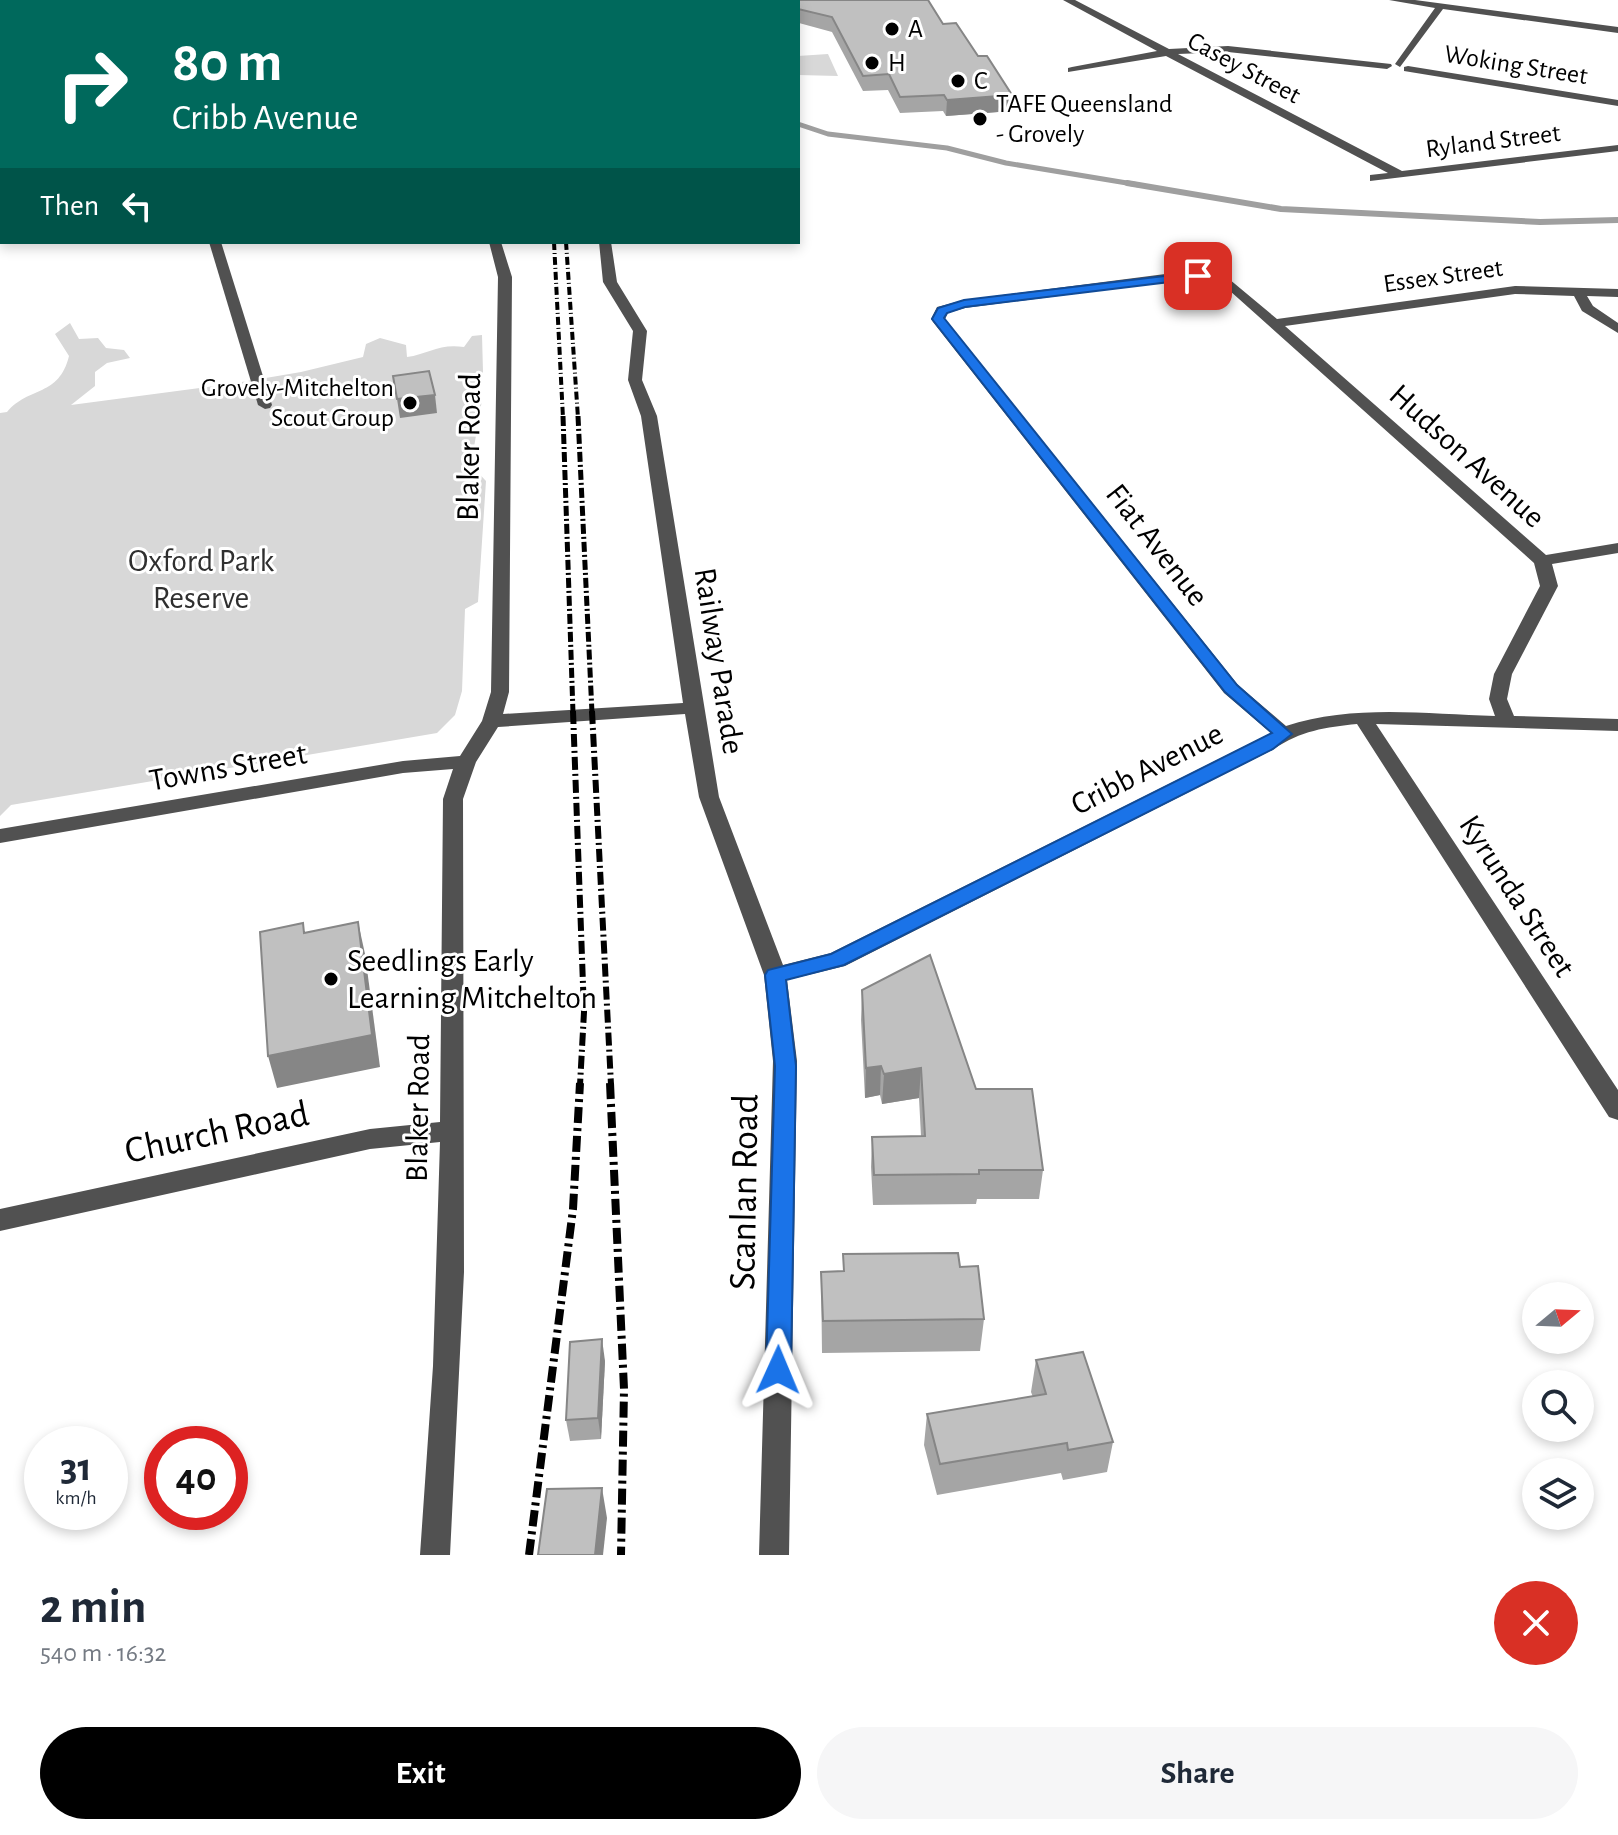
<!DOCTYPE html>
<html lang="en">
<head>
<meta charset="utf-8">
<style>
  body { margin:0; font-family:"Alegreya Sans",sans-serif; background:#f6f6f7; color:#1f2937; height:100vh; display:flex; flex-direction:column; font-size:30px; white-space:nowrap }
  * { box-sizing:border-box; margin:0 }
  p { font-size:26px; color:#747a83 }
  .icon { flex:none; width:44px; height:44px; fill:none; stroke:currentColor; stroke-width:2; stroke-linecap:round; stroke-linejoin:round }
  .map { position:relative; height:1555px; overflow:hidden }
  .panel { display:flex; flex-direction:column; background:#fff; flex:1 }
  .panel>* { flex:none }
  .top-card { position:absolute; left:0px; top:0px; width:800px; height:244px; box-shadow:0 4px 12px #0003; background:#00695c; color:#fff; overflow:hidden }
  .needle { width:52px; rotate:71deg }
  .fabs { position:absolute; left:1522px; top:1282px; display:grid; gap:16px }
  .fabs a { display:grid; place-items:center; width:72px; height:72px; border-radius:50%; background:#fff; box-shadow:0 4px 12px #0003; font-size:40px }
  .speed { position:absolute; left:24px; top:1426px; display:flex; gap:16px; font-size:40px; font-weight:700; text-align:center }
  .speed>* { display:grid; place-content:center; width:104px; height:104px; border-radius:50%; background:#fff; box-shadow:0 4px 12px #0003; line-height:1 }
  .speed small { font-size:20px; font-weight:400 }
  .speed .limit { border:12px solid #d22; background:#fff; color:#111 }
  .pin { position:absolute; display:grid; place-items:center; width:68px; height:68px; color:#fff; margin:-34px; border-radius:16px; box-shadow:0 4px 12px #0006 }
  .me { position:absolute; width:88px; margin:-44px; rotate:1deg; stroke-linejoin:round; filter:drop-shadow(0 0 6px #0008) }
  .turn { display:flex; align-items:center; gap:28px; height:168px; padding:0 40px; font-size:36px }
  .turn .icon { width:104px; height:104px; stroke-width:2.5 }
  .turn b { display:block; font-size:56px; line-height:68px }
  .then { display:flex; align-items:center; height:76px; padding:0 40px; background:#0003; gap:16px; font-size:30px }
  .round { display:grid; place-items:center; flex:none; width:84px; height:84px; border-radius:42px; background:#f6f6f7 }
  .overview { display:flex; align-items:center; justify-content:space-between; height:136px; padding:0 40px }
  h1 { font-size:48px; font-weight:700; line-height:60px }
  .button { display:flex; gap:16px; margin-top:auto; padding:16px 40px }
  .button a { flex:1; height:92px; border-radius:48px; background:#000; color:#fff; font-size:32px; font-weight:700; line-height:92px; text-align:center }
  .button a+a { background:#f6f6f7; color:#1f2937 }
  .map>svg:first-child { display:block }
  .green { fill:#d8d8d8 }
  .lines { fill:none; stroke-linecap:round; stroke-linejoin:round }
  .stream-far1 { stroke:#9f9f9f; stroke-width:5 }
  .stream { stroke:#9f9f9f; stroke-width:6 }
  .major-casing { stroke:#dbdbdb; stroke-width:4 }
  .minor { fill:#515151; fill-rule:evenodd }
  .major { fill:#000; fill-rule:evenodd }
  .rail-far3 { stroke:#000; stroke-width:4; stroke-dasharray:8 3 1 3; stroke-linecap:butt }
  .rail-far2 { stroke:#000; stroke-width:5; stroke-dasharray:10 3 2 3; stroke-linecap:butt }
  .rail-far1 { stroke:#000; stroke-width:6; stroke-dasharray:13 4 2 4; stroke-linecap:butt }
  .rail { stroke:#000; stroke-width:8; stroke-dasharray:16 5 3 5; stroke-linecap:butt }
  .wall { fill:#a5a5a5 }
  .shaded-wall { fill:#868686 }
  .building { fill:#c0c0c0; stroke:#868686; stroke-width:2 }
  .route { fill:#1a73e8; stroke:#114b97; stroke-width:2 }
  .poi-dot { fill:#000; stroke:#fff; stroke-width:3 }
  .labels { text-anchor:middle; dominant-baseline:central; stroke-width:6; stroke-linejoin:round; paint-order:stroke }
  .far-poi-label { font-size:26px; fill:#000; stroke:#fff; text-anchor:start }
  .far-street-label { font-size:26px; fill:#000; stroke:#fff }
  .street-label { font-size:32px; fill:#000; stroke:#fff }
  .park-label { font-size:32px; fill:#2f2f2f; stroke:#fff }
  .poi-label { font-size:32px; fill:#000; stroke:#fff; text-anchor:start }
  .near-street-label { font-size:38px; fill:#000; stroke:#fff }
</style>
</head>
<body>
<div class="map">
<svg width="1618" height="1555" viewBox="0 0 1618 1555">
  <rect width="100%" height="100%" fill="#fff"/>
  <g class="green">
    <path d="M828 54 838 76 798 75V56Z"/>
    <path d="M70 323 79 339 98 338 106 348 124 350 130 358 107 363 95 372V386L71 405 230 384 301 372 363 357 366 344 380 338 406 345 407 357C428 354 440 343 464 347L472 336 482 335 483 372 474 385 473 396 482 400 471 465 486 481 478 602 465 609 462 691 455 715 437 733 11 805 0 816V413L7 412C29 386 59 397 69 356L55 334Z"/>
  </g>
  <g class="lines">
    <path class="stream-far1" d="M798 124 828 134 947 148 1006 163 1139 185"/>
    <path class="stream" d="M1127 183 1281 209 1540 222 1618 220"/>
    <defs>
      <rect id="major" x="0" y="65" width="2" height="6"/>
    </defs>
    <use href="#major" class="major-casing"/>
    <g class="minor">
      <path d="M1063 0H1075L1169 49 1228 46 1391 64 1392 66 1387 69 1228 52 1178 54 1402 171 1618 145V151L1370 181V175L1388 173 1166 56 1068 72V68L1072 67 1157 51Z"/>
      <path d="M1389 0H1415L1618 27V33L1443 9 1400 67 1395 64 1435 8Z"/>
      <path d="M1408 66 1618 100V106L1404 71V67Z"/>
      <rect x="0" y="116" width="2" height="7"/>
      <path d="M209 242H221L272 405 270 408 265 409 258 405Z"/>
      <path d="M489 242H501L512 277 509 692 503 714 683 703 641 416 628 380 633 331 603 282 599 242H611L617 282 647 331 642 380 657 416 719 797 783 965 831 953 1271 733 1224 693 933 322 931 319 937 307 964 300 1173 273 1223 274 1277 319 1515 286 1618 289V297L1587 296 1593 306 1618 323V333L1582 311 1574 296 1515 294 1285 326 1546 555 1618 543V553L1552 564 1558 586 1512 674 1507 699 1514 716 1618 719V731L1376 724 1618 1090V1120L1609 1117 1357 724C1326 727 1300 731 1274 749L845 966 787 980 797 1061 789 1555H759L773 1061 764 975 699 797 685 714 498 727 476 762 463 799 464 1272 450 1555H420L433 1366 440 1142 370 1149 0 1231V1209L370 1129 440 1122 443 799 453 769 403 773 0 843V829L403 761 460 756 482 721 491 692 498 277ZM1173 281 1220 282 1534 563 1540 586 1494 674 1489 699 1495 716C1426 714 1352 704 1286 726L1238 685 945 319 948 313 965 308Z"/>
    </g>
    <use href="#major" class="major"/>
    <g class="rail-far3">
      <path d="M554 242 563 418"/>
      <path d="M566 242 578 418"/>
    </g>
    <g class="rail-far2">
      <path d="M563 416 573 713"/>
      <path d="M578 416 592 713"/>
    </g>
    <g class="rail-far1">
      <path d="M573 711 584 1012 580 1085"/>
      <path d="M592 711 611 1085"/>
    </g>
    <g class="rail">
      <path d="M610 1083 624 1389 621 1555"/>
      <path d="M529 1555 573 1209 580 1083"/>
    </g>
  </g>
  <g class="wall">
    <path d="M768 0H928L943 24 978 56 1012 95 1011 111 946 116 943 111 900 113 888 90 863 91 832 32 799 23 798 2H769Z"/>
    <path d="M862 990 976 1089 1043 1170 1039 1199H977L976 1204 873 1205 871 1167 872 1137 921 1136 919 1098 882 1104 880 1095 865 1098 861 1020Z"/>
    <path d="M843 1254 960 1267 984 1319 980 1351 822 1353 821 1272 843 1271Z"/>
    <path d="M1036 1360 1113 1442 1107 1472 1063 1480 1061 1473 937 1495 924 1445 927 1414 1033 1397 1031 1392Z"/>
    <path d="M605 1361 601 1439 570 1441 566 1420Z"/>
  </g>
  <g class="shaded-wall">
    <path d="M1012 95 1011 111 946 116 947 100Z"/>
    <path d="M435 395 437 413 400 418 397 399Z"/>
    <path d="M358 922 365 954 380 1067 277 1088 268 1056Z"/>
    <path d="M881 1066 880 1095 865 1098 866 1068Z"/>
    <path d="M921 1068 919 1098 882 1104 884 1074Z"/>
    <path d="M602 1339 605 1361 601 1439 598 1418Z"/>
    <path d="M602 1488 607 1518 603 1555H595Z"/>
  </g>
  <g class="building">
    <path d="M773 0H928L943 24 956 23 978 56H987L1012 95 947 100 944 95 900 97 889 74 863 76 832 17 798 9V2H774Z"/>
    <path d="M429 371 435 395 397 399 393 376Z"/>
    <path d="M358 922 372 1035 268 1056 260 932 303 923 304 933Z"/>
    <path d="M930 955 976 1089H1032L1043 1170H979V1174L874 1175 872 1137 925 1136 921 1068 884 1074 881 1066 866 1068 862 990Z"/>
    <path d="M958 1253 960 1267 978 1266 984 1319 823 1321 821 1272 844 1271 843 1254Z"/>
    <path d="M602 1339 598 1418 566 1420 570 1342Z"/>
    <path d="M1083 1352 1113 1442 1068 1450 1067 1443 940 1464 927 1414 1046 1394 1036 1360Z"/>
    <path d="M602 1488 595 1555H538L547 1489Z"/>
  </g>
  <path class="route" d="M1198 272 1202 273V278L965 307 947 313 944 318 1237 685 1292 734 1273 749 844 965 786 980 796 1066 791 1370 787 1378 778 1381 769 1378 766 1370 775 1066 765 975 768 970 831 954 1272 733 1225 692 932 319 938 308 964 300Z"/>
  <g class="poi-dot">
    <circle cx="892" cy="29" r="8"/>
    <circle cx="872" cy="63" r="8"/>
    <circle cx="958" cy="81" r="8"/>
    <circle cx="980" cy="119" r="8"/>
    <circle cx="410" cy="403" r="8"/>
    <circle cx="331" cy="979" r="8"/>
  </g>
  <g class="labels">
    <g class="far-poi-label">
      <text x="908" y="29">A</text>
      <text x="888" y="63">H</text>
      <text x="974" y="81">C</text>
      <text x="996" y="104">TAFE Queensland<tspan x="996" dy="30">- Grovely</tspan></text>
      <text x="394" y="388" text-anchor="end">Grovely-Mitchelton<tspan x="394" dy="30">Scout Group</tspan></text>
    </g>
    <g class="far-street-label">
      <text transform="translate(1516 65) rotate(9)">Woking Street</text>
      <text transform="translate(1244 68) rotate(28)">Casey Street</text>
      <text transform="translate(1493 141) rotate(-7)">Ryland Street</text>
      <text transform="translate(1443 276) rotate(-8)">Essex Street</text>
    </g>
    <g class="street-label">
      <text transform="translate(469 447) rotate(-89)">Blaker Road</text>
      <text transform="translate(1467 456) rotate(42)">Hudson Avenue</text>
      <text transform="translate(1157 545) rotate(52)">Fiat Avenue</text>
      <text transform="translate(719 661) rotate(81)">Railway Parade</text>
      <text transform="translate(228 767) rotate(-10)">Towns Street</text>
      <text transform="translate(1147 769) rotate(-27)">Cribb Avenue</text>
      <text transform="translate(1517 896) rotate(57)">Kyrunda Street</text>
      <text transform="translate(418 1108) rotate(-89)">Blaker Road</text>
    </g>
    <g class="park-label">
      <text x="201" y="561">Oxford Park<tspan x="201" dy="37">Reserve</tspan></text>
    </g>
    <g class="poi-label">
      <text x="347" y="961">Seedlings Early<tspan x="347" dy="37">Learning Mitchelton</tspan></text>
    </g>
    <g class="near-street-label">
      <text transform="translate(217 1133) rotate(-12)">Church Road</text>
      <text transform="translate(745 1192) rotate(-89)">Scanlan Road</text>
    </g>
  </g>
</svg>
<div class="fabs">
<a><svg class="needle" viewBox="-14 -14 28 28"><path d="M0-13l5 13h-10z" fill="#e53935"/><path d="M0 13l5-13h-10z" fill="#747a83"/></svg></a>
<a><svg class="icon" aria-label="search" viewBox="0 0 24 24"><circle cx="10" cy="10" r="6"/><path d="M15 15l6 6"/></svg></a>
<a><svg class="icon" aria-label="layers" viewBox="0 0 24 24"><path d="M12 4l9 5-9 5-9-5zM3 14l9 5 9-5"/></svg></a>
</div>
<div class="speed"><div>31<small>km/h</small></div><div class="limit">40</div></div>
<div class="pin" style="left:1198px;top:276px;background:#d93025"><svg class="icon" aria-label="arrive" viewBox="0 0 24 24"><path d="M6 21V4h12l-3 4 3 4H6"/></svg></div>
<svg class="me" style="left:778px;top:1370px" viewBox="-20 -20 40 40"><path d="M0-17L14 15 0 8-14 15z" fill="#1a73e8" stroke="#fff" stroke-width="4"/></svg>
<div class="top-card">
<div class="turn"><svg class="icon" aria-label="right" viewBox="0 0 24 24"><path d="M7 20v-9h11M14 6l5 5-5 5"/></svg><div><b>80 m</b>Cribb Avenue</div></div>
<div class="then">Then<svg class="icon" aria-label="left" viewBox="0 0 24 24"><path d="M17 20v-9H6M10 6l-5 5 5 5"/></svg></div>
</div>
</div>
<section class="panel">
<div class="overview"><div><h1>2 min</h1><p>540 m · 16:32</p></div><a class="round" style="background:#d93025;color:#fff"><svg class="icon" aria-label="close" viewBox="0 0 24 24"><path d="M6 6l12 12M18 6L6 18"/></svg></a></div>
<div class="button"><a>Exit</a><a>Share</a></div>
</section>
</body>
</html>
